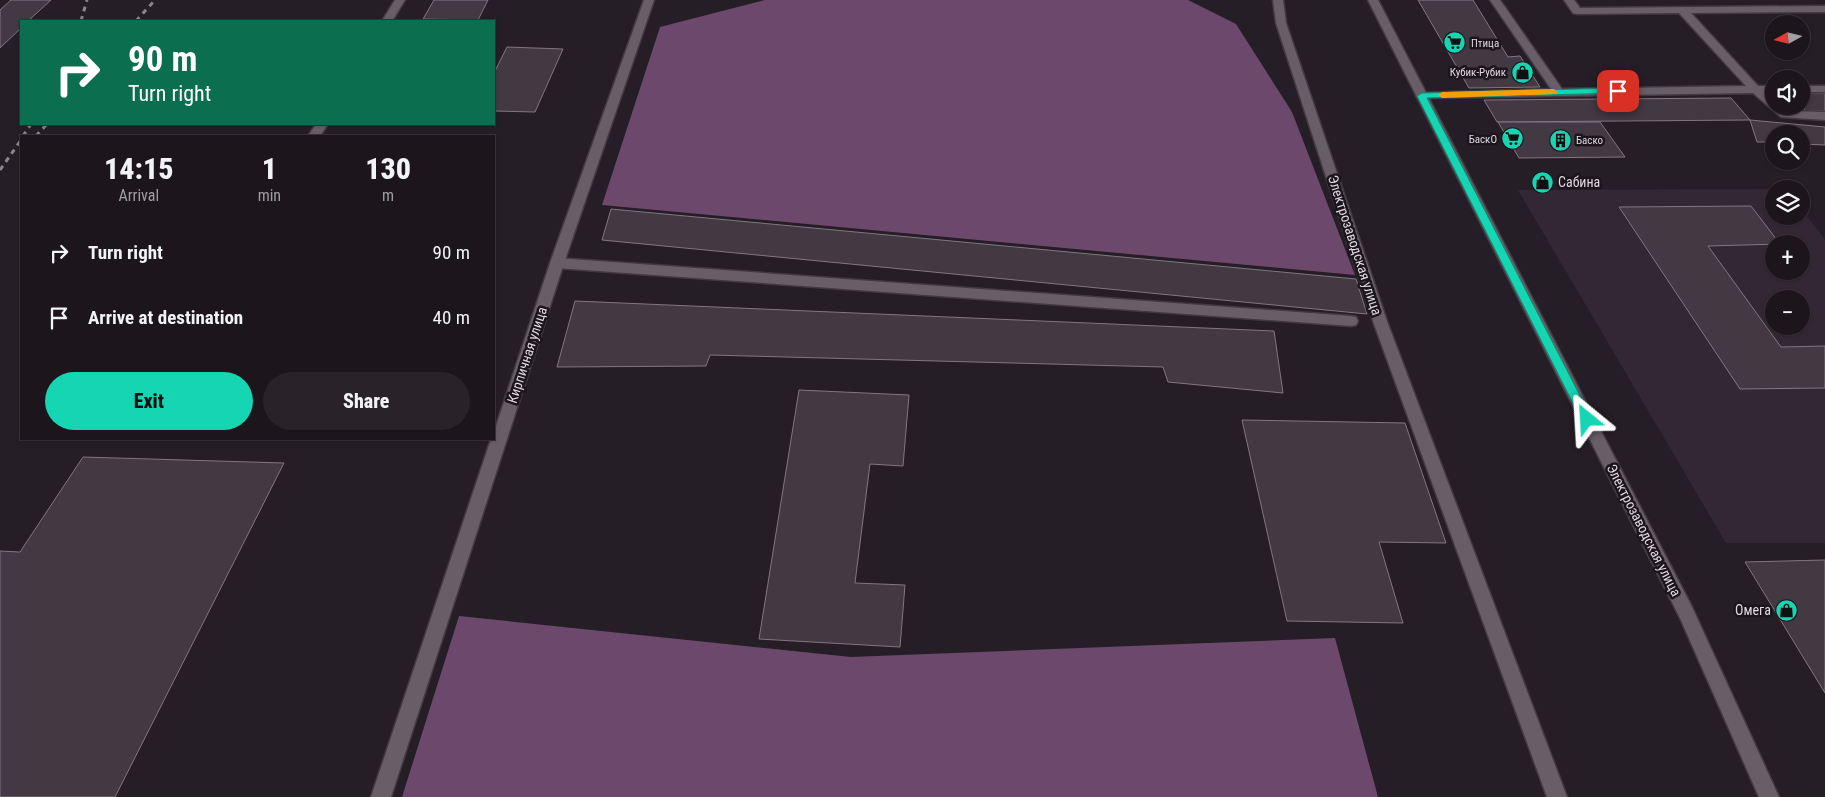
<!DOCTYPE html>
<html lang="en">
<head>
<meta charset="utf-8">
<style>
  body { margin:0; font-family:"Roboto Condensed",sans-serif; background:#292329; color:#f1f3f6; height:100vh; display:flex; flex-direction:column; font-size:19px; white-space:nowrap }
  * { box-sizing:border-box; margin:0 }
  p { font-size:16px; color:#a09fa3 }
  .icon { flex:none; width:28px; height:28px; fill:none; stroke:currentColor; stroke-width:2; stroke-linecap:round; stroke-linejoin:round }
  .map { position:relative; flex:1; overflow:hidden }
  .details { position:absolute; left:20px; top:135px; width:475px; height:305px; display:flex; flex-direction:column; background:#1c161c; border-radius:0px; box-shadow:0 1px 4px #0004,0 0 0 1px #3a353b }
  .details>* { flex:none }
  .guide { position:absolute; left:20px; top:20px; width:475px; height:105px; border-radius:0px; box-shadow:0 1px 4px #0004,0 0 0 1px #3a353b; background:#0b6e4f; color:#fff; overflow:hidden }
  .needle { width:32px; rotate:262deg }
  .fabs { position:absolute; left:1765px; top:15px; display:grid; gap:10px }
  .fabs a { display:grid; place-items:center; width:45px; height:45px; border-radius:50%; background:#1c161c; box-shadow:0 1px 4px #0004,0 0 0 1px #3a353b; font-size:25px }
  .pin { position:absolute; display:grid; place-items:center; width:42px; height:42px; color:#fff; margin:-21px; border-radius:10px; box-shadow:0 2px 8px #0006 }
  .me { position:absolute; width:55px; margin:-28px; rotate:333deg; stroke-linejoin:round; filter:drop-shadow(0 0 4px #0008) }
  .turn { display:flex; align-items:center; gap:18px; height:105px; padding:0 25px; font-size:22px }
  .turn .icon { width:65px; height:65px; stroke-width:2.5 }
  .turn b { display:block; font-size:35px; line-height:42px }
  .eta { display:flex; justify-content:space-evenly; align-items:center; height:85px; text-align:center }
  .eta b { font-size:30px; font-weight:800; line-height:35px }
  .button { display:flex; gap:10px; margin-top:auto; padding:10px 25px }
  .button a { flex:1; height:58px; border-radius:30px; background:#15d5b3; color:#111; font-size:20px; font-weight:800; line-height:58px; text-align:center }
  .button a+a { background:#292329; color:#f1f3f6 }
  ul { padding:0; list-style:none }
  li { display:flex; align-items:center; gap:15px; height:65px; padding:0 25px }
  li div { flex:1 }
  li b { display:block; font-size:19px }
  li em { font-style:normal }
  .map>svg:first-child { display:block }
  .built { fill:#332733; fill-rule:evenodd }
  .forest { fill:#6c486d }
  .building { fill:#423942; stroke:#817781 }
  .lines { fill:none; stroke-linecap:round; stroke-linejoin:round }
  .lane-casing { stroke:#413a41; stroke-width:3 }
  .street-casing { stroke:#413a41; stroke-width:3 }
  .secondary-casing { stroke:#413a41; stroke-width:3 }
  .lane { fill:#685e68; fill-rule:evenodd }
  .street { fill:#685e68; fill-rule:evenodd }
  .secondary { fill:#685e68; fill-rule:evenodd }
  .rail { stroke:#8c868c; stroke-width:3; stroke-dasharray:5 5; stroke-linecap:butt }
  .route { fill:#15d5b3; stroke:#0e8a74 }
  .slow { fill:#f59e0b }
  .labels { text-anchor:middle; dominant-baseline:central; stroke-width:5; stroke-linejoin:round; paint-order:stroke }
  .far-poi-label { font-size:11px; fill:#dfdadf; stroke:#1c151d; text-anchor:start }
  .poi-label { font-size:14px; fill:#dfdadf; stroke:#1c151d; text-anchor:start }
  .street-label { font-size:14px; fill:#dfdadf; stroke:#1c151d }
</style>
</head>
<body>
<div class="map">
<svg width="1825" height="797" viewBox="0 0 1825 797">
  <rect width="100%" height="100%" fill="#261e26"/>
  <path class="built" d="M1774 189V216H1801V209L1825 239V543H1726L1518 190ZM1774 244H1801V271H1774ZM1774 299H1801V326H1774Z"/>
  <g class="forest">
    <path d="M765 0H1188L1236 24 1292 112 1355 275 602 205 660 27Z"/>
    <path d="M459 616 851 657 1335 638 1378 797H402Z"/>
  </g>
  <g class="building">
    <path d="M11 0H51L28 21H21V28L0 48V10Z"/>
    <path d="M434 0H488L478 20 423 19Z"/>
    <path d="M1418 0H1473L1508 57 1520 56 1540 87 1469 88Z"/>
    <path d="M507 47 563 49 535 112 494 111V73Z"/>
    <path d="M1801 93H1825V111H1806L1801 106Z"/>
    <path d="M1731 98 1750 120 1497 122 1484 100Z"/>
    <path d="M1750 120 1825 127V145L1801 144V134H1774V142H1757Z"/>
    <path d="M1498 122H1600L1625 157 1519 158Z"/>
    <path d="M1751 206 1780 244 1708 246 1781 347 1825 346V388L1740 389 1619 207Z"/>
    <path d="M611 209 1356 279 1367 314 602 240Z"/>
    <path d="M575 301 1274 331 1283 393 1168 382 1163 367 710 355 706 366 557 367Z"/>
    <path d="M799 390 909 395 903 466 870 464 855 583 905 585 900 647 759 639Z"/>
    <path d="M1242 420 1405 423 1446 543 1379 542 1403 623 1287 621Z"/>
    <path d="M83 457 284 463 115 797H0V551L20 552Z"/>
    <path d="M1825 560V693L1745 562Z"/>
  </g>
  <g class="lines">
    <defs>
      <g id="lane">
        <path d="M395 0H405L392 21H382Z"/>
        <path d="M1490 0H1500L1562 89 1746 86 1679 13 1577 14 1573 13 1564 0H1574L1580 8 1825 6V12L1691 13 1758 86H1774V92L1766 93 1774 99V106H1783L1788 111 1825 112V120L1781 117 1753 93 1418 98 1416 96 1422 93 1551 89Z"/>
        <rect x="1801" y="86" width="24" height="6"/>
        <path d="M316 124H328L320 136H308Z"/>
        <path d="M557 258 1351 316 1356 317 1358 321 1356 325 1351 326 557 268 552 266 550 263 552 260Z"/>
      </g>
      <path id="street" d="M644 0H654L564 263 391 797H371L491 439H494V432L550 263Z"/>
      <g id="secondary">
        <path d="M1273 0H1283L1286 23 1388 324 1567 797H1547L1374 324 1276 23Z"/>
        <path d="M1368 0H1378L1692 607 1779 797H1759L1680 618Z"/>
      </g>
    </defs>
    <use href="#lane" class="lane-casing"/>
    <use href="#street" class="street-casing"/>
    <use href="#secondary" class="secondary-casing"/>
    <use href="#lane" class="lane"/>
    <use href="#street" class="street"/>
    <use href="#secondary" class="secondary"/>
    <g class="rail">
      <path d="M81 21 87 0"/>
      <path d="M136 21 155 0"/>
      <path d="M23 136 31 124"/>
      <path d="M36 136 47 124"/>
      <path d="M0 170 21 140"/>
    </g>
  </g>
  <path class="route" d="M1618 88 1622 91 1621 93 1427 98 1592 419 1587 424 1581 419 1417 96 1422 93Z"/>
  <path class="slow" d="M1554 89 1558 92 1557 94 1442 98 1438 95 1442 92Z"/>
  <defs>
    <symbol id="supermarket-disc" viewBox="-11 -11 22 22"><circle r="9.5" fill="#15d5b3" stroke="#1c151d"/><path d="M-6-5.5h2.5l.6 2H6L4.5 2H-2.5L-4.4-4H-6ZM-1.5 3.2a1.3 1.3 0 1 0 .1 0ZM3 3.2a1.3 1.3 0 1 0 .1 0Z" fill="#111"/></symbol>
    <symbol id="shop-disc" viewBox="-11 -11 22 22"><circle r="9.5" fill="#15d5b3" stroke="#1c151d"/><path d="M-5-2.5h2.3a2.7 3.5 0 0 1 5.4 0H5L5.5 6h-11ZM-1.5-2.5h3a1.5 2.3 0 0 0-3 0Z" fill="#111"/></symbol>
    <symbol id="building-disc" viewBox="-11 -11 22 22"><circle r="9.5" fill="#15d5b3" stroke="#1c151d"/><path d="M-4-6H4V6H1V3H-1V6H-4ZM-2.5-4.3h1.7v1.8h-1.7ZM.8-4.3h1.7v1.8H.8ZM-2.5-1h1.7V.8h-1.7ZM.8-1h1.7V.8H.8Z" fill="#111"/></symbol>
  </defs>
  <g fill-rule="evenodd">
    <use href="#supermarket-disc" x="1442" y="30" width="25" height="25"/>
    <use href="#shop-disc" x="1510" y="60" width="25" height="25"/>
    <use href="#supermarket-disc" x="1500" y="126" width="25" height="25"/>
    <use href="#building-disc" x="1548" y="128" width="25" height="25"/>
    <use href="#shop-disc" x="1530" y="170" width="25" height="25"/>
    <use href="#shop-disc" x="1774" y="598" width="25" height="25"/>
  </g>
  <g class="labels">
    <g class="far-poi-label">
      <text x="1471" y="43">Птица</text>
      <text x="1506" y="72" text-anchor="end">Кубик-Рубик</text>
      <text x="1497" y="139" text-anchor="end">БаскО</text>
      <text x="1576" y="140">Баско</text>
    </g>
    <g class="poi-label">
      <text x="1558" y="182">Сабина</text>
      <text x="1771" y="610" text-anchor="end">Омега</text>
    </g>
    <g class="street-label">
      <text transform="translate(1355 245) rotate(72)">Электрозаводская улица</text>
      <text transform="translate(527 355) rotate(-72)">Кирпичная улица</text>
      <text transform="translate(1644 530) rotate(63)">Электрозаводская улица</text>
    </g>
  </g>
</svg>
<div class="fabs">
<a><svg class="needle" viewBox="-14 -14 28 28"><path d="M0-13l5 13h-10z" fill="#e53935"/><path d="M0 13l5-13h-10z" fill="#a09fa3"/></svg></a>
<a><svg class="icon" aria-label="sound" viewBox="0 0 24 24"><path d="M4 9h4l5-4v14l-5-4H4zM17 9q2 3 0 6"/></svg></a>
<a><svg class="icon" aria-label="search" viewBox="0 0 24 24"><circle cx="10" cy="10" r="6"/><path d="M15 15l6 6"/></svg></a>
<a><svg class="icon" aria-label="layers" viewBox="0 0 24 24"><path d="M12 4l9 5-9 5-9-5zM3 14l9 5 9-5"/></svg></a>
<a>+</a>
<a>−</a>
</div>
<div class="pin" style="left:1618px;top:91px;background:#d93025"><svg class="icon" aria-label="arrive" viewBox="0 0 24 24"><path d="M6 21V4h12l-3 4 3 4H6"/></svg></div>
<svg class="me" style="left:1587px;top:419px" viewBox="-20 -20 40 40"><path d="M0-17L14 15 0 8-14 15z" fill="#15d5b3" stroke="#fff" stroke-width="4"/></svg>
<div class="guide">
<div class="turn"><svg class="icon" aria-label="right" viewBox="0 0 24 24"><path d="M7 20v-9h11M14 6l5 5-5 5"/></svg><div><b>90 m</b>Turn right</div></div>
</div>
<section class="details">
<div class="eta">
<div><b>14:15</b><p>Arrival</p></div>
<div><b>1</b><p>min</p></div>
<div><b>130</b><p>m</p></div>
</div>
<ul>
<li><svg class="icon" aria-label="right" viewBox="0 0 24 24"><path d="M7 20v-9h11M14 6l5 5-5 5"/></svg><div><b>Turn right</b></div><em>90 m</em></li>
<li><svg class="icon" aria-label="arrive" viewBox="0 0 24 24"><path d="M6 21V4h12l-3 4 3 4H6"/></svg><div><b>Arrive at destination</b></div><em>40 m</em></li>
</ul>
<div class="button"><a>Exit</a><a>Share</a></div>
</section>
</div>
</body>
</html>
